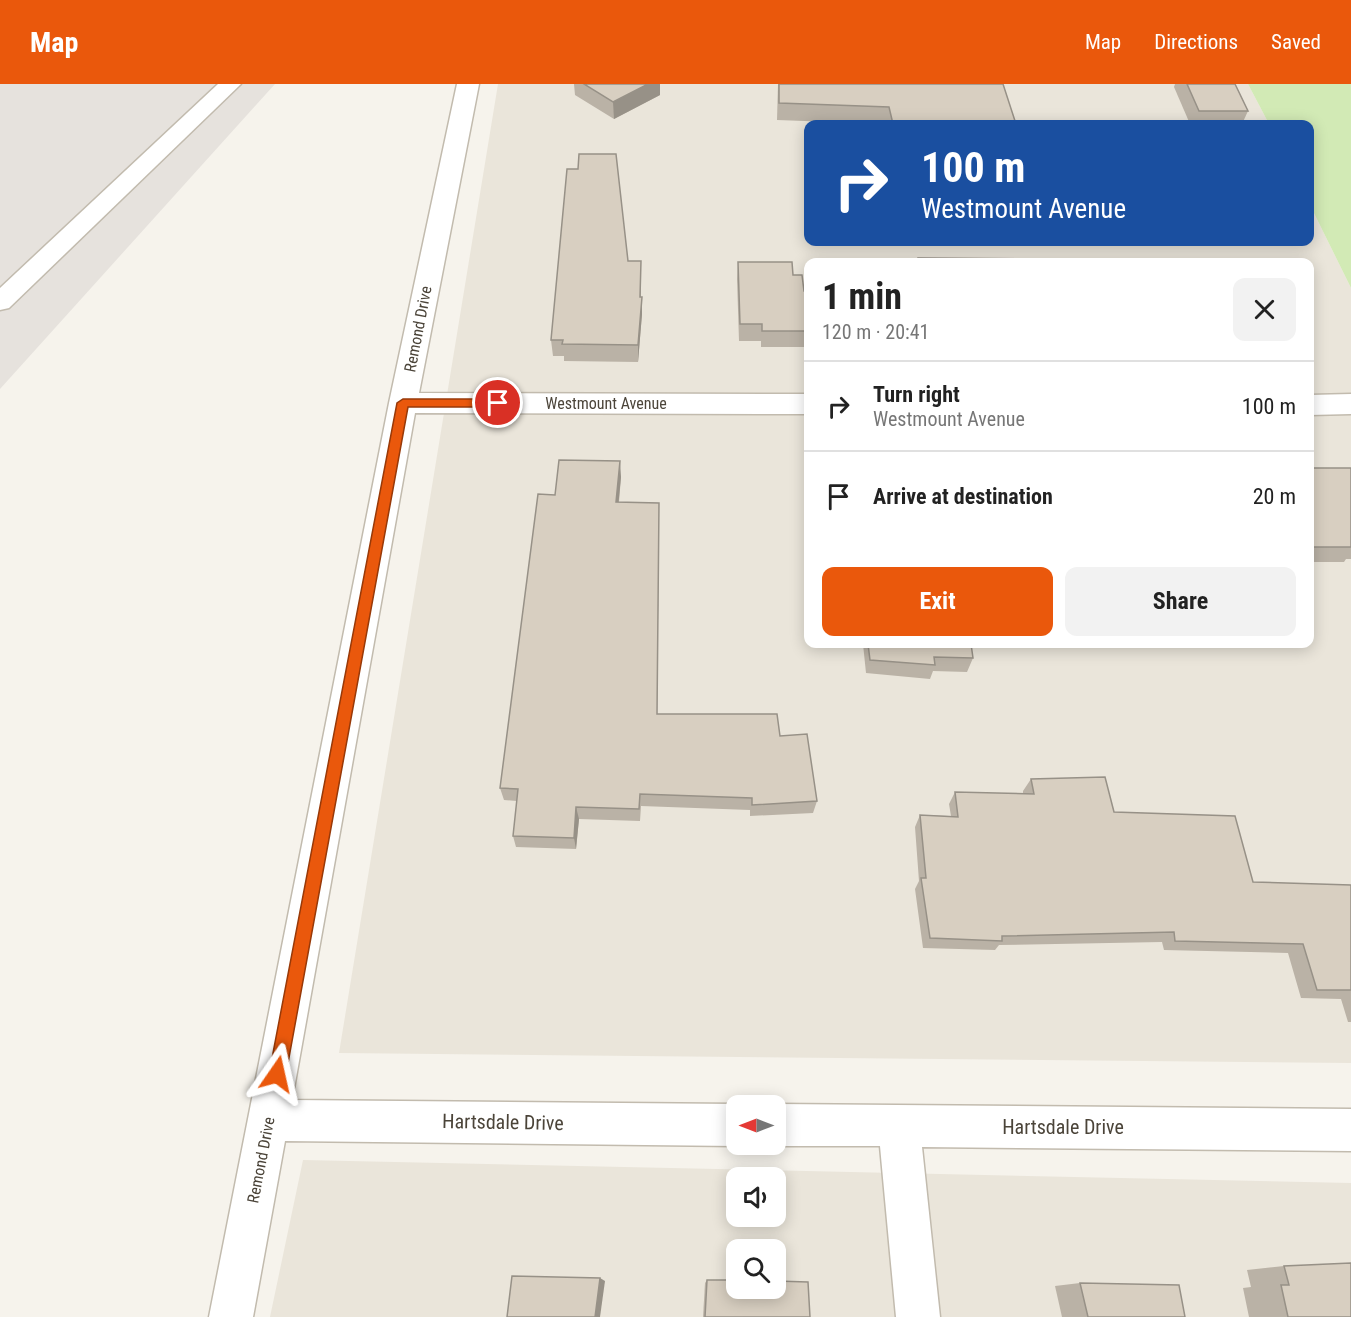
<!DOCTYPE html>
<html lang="en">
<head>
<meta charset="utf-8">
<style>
  body { margin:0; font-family:"Roboto Condensed",sans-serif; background:#f2f2f2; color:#222; height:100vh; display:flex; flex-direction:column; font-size:22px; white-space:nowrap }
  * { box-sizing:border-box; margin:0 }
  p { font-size:20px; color:#767676 }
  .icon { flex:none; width:33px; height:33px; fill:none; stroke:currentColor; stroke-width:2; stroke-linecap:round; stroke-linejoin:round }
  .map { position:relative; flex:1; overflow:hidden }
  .details { position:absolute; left:804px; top:174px; width:510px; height:390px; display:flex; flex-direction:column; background:#fff; border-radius:12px; box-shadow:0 3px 15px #0003 }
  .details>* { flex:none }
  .banner { position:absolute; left:804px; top:36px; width:510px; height:126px; border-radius:12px; box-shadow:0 3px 15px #0003; background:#1a4fa0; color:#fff; overflow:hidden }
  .needle { width:39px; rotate:270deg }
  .tools { position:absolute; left:726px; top:1011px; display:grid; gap:12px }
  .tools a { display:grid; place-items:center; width:60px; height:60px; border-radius:12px; background:#fff; box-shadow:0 3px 15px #0003; font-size:30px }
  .pin { position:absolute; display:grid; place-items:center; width:51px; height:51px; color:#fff; margin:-26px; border:3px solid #fff; border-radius:50%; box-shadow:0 2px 6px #0007 }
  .me { position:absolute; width:66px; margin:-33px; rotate:11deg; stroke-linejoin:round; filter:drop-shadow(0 0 4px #0008) }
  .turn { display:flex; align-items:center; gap:21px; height:126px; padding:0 18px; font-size:27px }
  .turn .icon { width:78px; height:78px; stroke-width:2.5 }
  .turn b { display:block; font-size:42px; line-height:51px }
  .round { display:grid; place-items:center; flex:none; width:63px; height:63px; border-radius:12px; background:#f2f2f2 }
  .summary { display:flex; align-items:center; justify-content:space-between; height:102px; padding:0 18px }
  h1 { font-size:36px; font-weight:700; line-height:45px }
  .button { display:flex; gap:12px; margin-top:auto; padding:12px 18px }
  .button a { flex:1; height:69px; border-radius:12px; background:#ea580c; color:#fff; font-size:24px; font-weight:700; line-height:69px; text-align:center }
  .button a+a { background:#f2f2f2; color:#222 }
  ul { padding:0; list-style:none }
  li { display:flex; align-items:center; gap:18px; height:90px; padding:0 18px; border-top:2px solid #e0e0e0 }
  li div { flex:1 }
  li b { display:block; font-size:22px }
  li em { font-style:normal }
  header { display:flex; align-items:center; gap:36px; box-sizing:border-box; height:84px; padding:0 30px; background:#ea580c; color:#fff }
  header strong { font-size:28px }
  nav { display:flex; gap:33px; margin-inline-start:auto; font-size:21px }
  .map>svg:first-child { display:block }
  .residential { fill:#eae5da; fill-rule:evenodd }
  .industrial { fill:#e6e2dd }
  .green { fill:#d2eab5 }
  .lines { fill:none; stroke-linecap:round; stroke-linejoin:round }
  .minor-casing { stroke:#c2bbae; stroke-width:3 }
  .minor { fill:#fff; fill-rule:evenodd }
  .wall { fill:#bab2a6 }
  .shaded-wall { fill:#979187 }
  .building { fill:#d8cfc1; stroke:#979187; stroke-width:1.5 }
  .route { fill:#ea580c; stroke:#983908; stroke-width:1.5 }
  .labels { text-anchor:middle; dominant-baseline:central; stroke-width:4.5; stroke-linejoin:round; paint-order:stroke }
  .street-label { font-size:16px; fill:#4b4439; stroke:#fff }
  .near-street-label { font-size:20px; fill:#4b4439; stroke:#fff }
</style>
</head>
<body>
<header>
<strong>Map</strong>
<nav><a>Map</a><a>Directions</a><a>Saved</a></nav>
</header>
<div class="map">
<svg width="1351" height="1233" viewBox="0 0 1351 1233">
  <rect width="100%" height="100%" fill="#f6f3ec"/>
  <g class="residential">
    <path d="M498 0H1248L1269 40H808V158H1310V121L1351 204V979L339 969ZM808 178H1310V560H808Z"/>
    <path d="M303 1076 1351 1099V1233H270ZM736 1094H776V1132H736ZM736 1166H776V1204H736Z"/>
  </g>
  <path class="industrial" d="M0 0H275L0 305Z"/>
  <path class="green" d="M1248 0H1351V204L1310 121V40H1269Z"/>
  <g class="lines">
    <defs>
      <g id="minor">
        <path d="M218 0H241L9 224 0 226V204Z"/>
        <path d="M457 0H479L419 309 808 310V330L415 329 292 1016 736 1020 739 1022H736V1060H739L736 1062 285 1057 253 1233H209L389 319Z"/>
        <path d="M1351 310V330L1310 331V311Z"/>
        <path d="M776 1020 1351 1025V1067L922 1063 940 1233H896L880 1062H776L773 1060H776V1022H773Z"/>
      </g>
    </defs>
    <use href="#minor" class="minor-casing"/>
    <use href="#minor" class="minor"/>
  </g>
  <g class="wall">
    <path d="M574 0H660V11L614 35 575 11Z"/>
    <path d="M778 0H1003L1016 40H886L777 36Z"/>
    <path d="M1175 0H1235L1248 27 1242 40H1190L1174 3Z"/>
    <path d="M628 177H641V213L642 230 638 278 564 277V272H553L551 256Z"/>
    <path d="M738 178 804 207H808V263H761V257H739L737 195Z"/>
    <path d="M1310 384H1351V475H1346L1344 478H1310Z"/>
    <path d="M621 393 619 418 659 419 657 630 780 652 817 717 813 729 750 732V726L641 722 640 737 579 735 576 765 516 763 513 752 517 717 504 716 500 704 555 411Z"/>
    <path d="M863 560H971L973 574 967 588 933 587 930 595 866 589Z"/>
    <path d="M1031 695 1114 728 1253 798 1351 801V938H1348L1341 915 1301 914 1288 869 1164 866 1162 858 999 861 995 866 923 864 915 805 919 797 915 743 920 731 951 732 949 720 955 708 1023 710V707Z"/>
    <path d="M1284 1182 1351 1233H1249L1243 1204 1251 1203 1247 1186Z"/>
    <path d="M707 1196 810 1233H703L705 1199Z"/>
    <path d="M1080 1199 1185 1233H1062L1055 1202Z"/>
  </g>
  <g class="shaded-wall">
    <path d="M648 0H660V11L614 35 613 18Z"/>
    <path d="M642 213V230L638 278V261Z"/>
    <path d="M620 377 621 393 617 434 616 418Z"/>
    <path d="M659 419V434L657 643V630Z"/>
    <path d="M576 723 579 735 576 765 574 754Z"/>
    <path d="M600 1194 605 1197 600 1233H595Z"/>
  </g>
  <g class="building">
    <path d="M584 0H648L613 18Z"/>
    <path d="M779 0H1003L1016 40H893L889 23 779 19Z"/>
    <path d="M1187 0H1235L1248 27H1199Z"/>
    <path d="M579 70H616L628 177H641L640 213H642L638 261 562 260 563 256H551L567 85H578Z"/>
    <path d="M918 174 1043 175 1044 178H918Z"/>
    <path d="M738 178H792L793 191H802L804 207H808V247H762V240H740Z"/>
    <path d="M559 376 620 377 616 418 659 419 657 630H777L780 652 807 650 817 717 752 721V714L640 710 639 725 576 723 574 754 513 752 518 705 500 704 538 410 555 411Z"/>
    <rect x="1310" y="384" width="41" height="79"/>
    <path d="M868 560H971L973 574 934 573 935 581 870 576Z"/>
    <path d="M1105 693 1114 728 1235 732 1253 798 1351 801V906H1317L1303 860 1175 857 1174 848 1002 852V857L930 854 921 794H926L920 731 958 733 955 708 1034 710 1031 695Z"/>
    <path d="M1351 1179V1233H1288L1281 1201H1289L1284 1182Z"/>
    <path d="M512 1192 600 1194 595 1233H507Z"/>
    <path d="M707 1196H736V1204H776V1197L808 1198 810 1233H705Z"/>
    <path d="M1080 1199 1179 1201 1185 1233H1088Z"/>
  </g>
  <path class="route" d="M403 315H498L504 319 498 323H408L286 990 283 995 277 998 271 995 269 990 397 319Z"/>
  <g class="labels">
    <g class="street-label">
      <text transform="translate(418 245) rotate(-79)">Remond Drive</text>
      <text x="606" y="319">Westmount Avenue</text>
      <text transform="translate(261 1076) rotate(-79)">Remond Drive</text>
    </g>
    <g class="near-street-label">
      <text transform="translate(503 1038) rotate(1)">Hartsdale Drive</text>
      <text x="1063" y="1043">Hartsdale Drive</text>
    </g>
  </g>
</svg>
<div class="tools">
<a><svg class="needle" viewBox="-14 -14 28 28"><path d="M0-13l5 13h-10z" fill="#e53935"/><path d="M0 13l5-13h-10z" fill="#767676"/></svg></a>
<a><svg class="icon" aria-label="sound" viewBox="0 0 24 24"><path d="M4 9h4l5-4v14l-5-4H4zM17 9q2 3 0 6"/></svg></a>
<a><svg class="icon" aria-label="search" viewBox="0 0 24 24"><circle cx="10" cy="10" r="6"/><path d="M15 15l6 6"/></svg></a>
</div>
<div class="pin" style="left:498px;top:319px;background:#d93025"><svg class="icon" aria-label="arrive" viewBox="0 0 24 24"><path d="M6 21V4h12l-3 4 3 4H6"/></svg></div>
<svg class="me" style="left:277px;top:990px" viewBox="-20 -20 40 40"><path d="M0-17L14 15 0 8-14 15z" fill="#ea580c" stroke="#fff" stroke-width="4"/></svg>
<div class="banner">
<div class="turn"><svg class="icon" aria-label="right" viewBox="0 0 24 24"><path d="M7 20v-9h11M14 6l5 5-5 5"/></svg><div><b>100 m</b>Westmount Avenue</div></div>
</div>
<section class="details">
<div class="summary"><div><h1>1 min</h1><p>120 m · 20:41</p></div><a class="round"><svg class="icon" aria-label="close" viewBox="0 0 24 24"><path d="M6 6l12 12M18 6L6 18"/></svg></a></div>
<ul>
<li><svg class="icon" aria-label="right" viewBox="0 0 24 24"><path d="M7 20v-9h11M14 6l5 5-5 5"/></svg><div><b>Turn right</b><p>Westmount Avenue</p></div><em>100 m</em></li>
<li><svg class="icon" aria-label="arrive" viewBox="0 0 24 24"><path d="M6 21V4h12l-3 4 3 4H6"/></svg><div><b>Arrive at destination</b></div><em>20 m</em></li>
</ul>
<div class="button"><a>Exit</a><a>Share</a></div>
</section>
</div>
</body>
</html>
